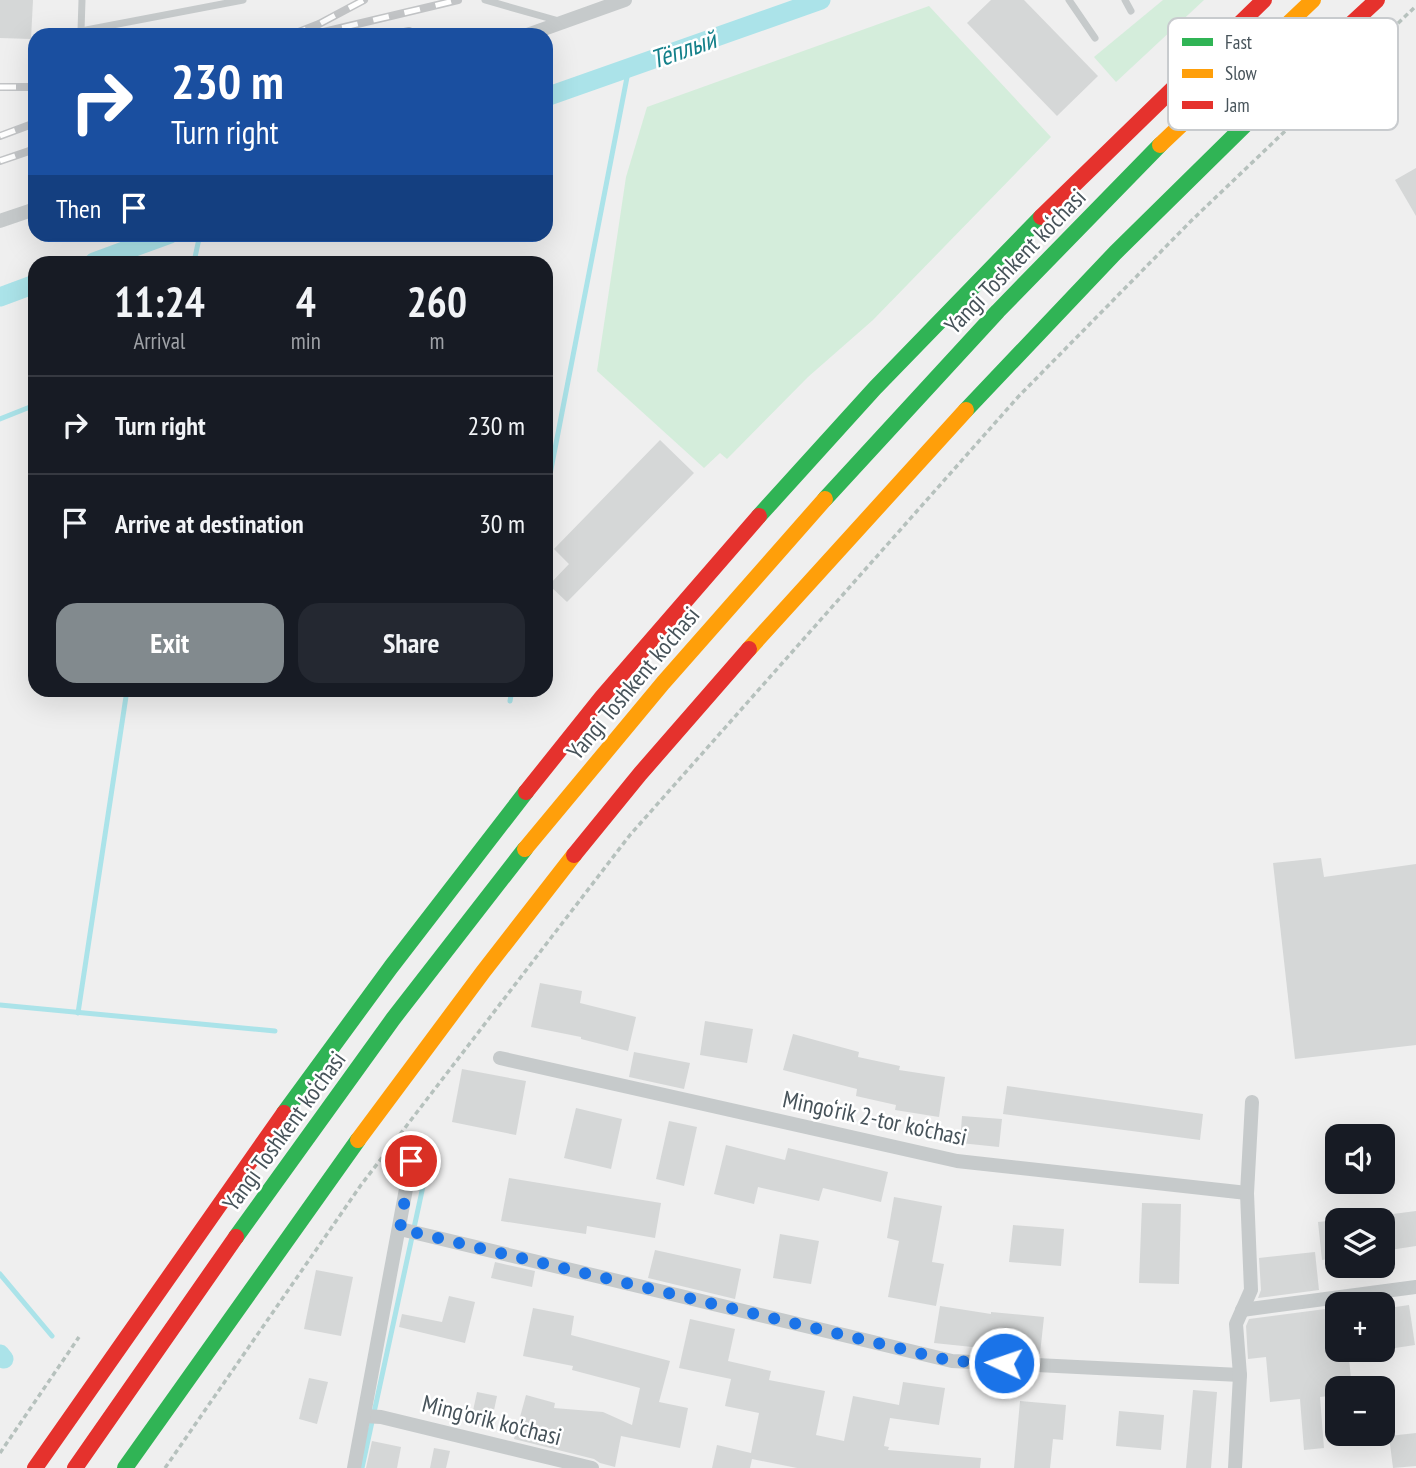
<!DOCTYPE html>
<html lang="en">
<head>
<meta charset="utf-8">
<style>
  body { margin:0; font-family:"PT Sans Narrow",sans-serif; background:#242831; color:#f1f3f6; height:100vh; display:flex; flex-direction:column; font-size:26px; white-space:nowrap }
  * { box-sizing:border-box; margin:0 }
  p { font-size:23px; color:#9ea1a6 }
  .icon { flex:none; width:38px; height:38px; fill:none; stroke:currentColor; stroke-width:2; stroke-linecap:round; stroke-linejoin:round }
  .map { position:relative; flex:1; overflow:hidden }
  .details { position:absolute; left:28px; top:256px; width:525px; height:441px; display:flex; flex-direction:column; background:#171b24; border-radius:21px; box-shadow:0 7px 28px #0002 }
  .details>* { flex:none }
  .top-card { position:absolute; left:28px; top:28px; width:525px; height:214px; border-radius:21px; box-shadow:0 7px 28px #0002; background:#1a4fa0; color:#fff; overflow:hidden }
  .tools { position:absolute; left:1325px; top:1124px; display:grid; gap:14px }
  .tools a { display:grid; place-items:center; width:70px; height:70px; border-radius:14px; background:#171b24; box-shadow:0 7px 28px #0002; font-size:35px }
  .pin { position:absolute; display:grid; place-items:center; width:60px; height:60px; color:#fff; margin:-30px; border:4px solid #fff; border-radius:50%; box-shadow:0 2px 7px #0007 }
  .me { position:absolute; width:77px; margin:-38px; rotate:273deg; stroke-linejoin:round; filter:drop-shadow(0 0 5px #0008) }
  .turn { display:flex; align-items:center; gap:24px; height:147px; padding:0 28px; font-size:32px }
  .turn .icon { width:91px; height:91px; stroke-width:2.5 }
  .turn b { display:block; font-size:49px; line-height:60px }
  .then { display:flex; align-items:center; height:66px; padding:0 28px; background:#0003; gap:14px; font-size:26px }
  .eta { display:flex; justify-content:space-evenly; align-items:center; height:119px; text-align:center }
  .eta b { font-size:42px; font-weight:800; line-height:49px }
  .primary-button { display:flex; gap:14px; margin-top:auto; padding:14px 28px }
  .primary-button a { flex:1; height:80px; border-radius:21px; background:#828a8e; color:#fff; font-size:28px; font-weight:800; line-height:80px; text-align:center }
  .primary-button a+a { background:#242831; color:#f1f3f6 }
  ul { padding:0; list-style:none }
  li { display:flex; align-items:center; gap:21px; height:98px; padding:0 28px; border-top:2px solid #363941 }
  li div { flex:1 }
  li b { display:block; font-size:26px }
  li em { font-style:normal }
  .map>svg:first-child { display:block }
  .green { fill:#d4eddb }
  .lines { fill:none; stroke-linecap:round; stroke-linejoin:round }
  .stream { stroke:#abe3e9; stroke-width:5 }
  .canal { stroke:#abe3e9; stroke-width:19 }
  .building { fill:#d5d7d7 }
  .path { stroke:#b6c1bd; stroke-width:3.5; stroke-dasharray:5 3.5; stroke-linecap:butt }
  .lane { stroke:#c6cacb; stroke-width:7 }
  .street { stroke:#c6cacb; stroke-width:14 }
  .fast { stroke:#30b455; stroke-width:16 }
  .slow { stroke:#ff9f0a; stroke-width:16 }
  .jam { stroke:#e5322d; stroke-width:16 }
  .rail-casing { stroke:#c2c4c6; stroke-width:8 }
  .rail { stroke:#fff; stroke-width:5; stroke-dasharray:16; stroke-linecap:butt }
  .route { stroke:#1a73e8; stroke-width:12; stroke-dasharray:0 21.6 }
  .labels { text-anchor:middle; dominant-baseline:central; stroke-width:5; stroke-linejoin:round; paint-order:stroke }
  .street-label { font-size:24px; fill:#47535a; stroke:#fff }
  .water-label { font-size:26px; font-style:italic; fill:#14808a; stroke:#fff }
  .key { fill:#fff; stroke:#c8cbce; stroke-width:2 }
  .key-label { font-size:19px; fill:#47535a }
</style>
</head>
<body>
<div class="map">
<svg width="1416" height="1468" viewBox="0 0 1416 1468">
  <rect width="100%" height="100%" fill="#efefef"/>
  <g class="green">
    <path d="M1163 0H1204L1116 82 1094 57Z"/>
    <path d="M929 6 1051 137 873 320 808 377 727 459 720 453 704 468 597 371 626 177 647 107Z"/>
  </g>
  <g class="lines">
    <g class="stream">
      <path d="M194 262 200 234"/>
      <path d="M0 419 35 405"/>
      <path d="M546 495 629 67"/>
      <path d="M510 701 512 690"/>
      <path d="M0 1005 275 1031"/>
      <path d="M78 1013 127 690"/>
      <path d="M0 1274 52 1336"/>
      <path d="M362 1468 430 1154"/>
    </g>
    <g class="canal">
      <path d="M546 97 821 0"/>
      <path d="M94 262 170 234"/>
      <path d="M0 297 35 284"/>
      <path d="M0 1354 4 1359"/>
    </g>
  </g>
  <g class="building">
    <path d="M0 0H33L31 39 0 38Z"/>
    <path d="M991 0H1024L1098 76 1057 116 967 23Z"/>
    <path d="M1416 168V216L1395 180Z"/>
    <path d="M660 440 694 473 567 602 549 585 569 564 554 549Z"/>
    <path d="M1321 858 1324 877 1416 864V1045L1295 1059 1273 863Z"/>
    <path d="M540 983 582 991 580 1003 636 1017 628 1051 581 1039V1037L531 1027Z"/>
    <path d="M705 1021 753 1029 747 1063 700 1055Z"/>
    <path d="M793 1034 859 1052 858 1057 900 1066 899 1070 945 1077 939 1117 895 1110 896 1105 856 1096 857 1089 783 1070Z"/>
    <path d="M634 1052 690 1063 684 1089 629 1077Z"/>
    <path d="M462 1069 526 1081 516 1135 452 1122Z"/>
    <path d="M1007 1086 1203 1114 1200 1140 1003 1114Z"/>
    <path d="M576 1108 622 1119 611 1169 564 1158Z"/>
    <path d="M962 1116 1002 1119 999 1147 960 1143Z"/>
    <path d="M669 1121 697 1127 684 1186 656 1179Z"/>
    <path d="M726 1145 785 1160 788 1148 888 1172 881 1202 823 1188 819 1201 758 1187 754 1204 714 1194Z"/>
    <path d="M509 1178 661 1203 655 1238 587 1226 586 1234 501 1221Z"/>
    <path d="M894 1197 942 1206 932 1262 944 1264 936 1306 888 1297 899 1241 887 1238Z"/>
    <path d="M1142 1203 1181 1204 1179 1284 1139 1283Z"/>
    <path d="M1416 1211V1246L1390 1250 1385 1215Z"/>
    <path d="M1337 1220V1258L1322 1260 1318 1222Z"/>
    <path d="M1013 1225 1064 1229 1061 1266 1009 1262Z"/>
    <path d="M780 1234 819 1241 811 1284 773 1278Z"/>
    <path d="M655 1250 741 1269 735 1299 648 1278Z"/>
    <path d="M1315 1252 1319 1290 1258 1298 1261 1290 1259 1258Z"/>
    <path d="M495 1262 535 1271 532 1287 491 1278Z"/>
    <path d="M316 1270 353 1277 341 1336 304 1329Z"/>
    <path d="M449 1296 475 1302 465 1343 399 1327 402 1314 442 1322Z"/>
    <path d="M1409 1305 1415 1345 1382 1350V1309Z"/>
    <path d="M940 1306 991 1314V1312L1044 1317 1040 1354 934 1343Z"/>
    <path d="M533 1308 574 1316 571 1335 670 1361 659 1402 688 1408 680 1448 621 1436 615 1467 600 1463 594 1459 514 1439 526 1395 555 1403 554 1408 603 1412 632 1425 640 1388 572 1370 573 1366 523 1356Z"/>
    <path d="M1333 1308 1337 1349H1348L1352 1388H1337V1395L1320 1397 1324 1448 1304 1450 1300 1399 1270 1402 1266 1357 1248 1359 1246 1326 1249 1319Z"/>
    <path d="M690 1319 735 1329 728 1361 771 1371 769 1380 825 1391 816 1435 844 1441 853 1396 899 1405 903 1382 945 1388 939 1425 890 1418 884 1446 889 1447 888 1450 981 1458 980 1468H797L752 1459 750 1468H712L717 1445 751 1453 759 1413 725 1406 731 1379 679 1368Z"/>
    <path d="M309 1378 328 1382 317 1424 299 1419Z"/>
    <path d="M1193 1390 1217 1392 1211 1468H1186Z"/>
    <path d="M477 1392 497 1396 490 1429 470 1425Z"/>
    <path d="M1020 1401 1066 1405 1063 1440 1053 1439 1050 1468H1014Z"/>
    <path d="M1119 1411 1164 1415 1161 1450 1116 1446Z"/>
    <path d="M1416 1433V1466L1393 1468 1389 1436Z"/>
    <path d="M372 1441 401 1447 397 1468H366Z"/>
    <path d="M434 1448 450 1451 446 1468H430Z"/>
  </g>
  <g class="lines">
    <g class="path">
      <path d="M0 1453 79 1337"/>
      <path d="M165 1468 361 1185 630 835 1018 397 1191 221 1416 6"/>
    </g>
    <g class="lane">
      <path d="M82 0 81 31 243 0"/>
      <path d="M485 0 559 21"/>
      <path d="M1069 0 1095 38"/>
      <path d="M1125 0 1131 11"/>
    </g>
    <g class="street">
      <path d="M527 35 625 0"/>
      <path d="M0 221 35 209"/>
      <path d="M500 1058 957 1161 1247 1193"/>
      <path d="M400 1229 952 1361 1240 1375"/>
      <path d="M1242 1310 1416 1287"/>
      <path d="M364 1416 381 1417 592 1468"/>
      <path d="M354 1468 411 1162"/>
      <path d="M1235 1468 1240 1375 1236 1324 1251 1290 1247 1193 1252 1102"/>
    </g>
    <g class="fast">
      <path d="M966 410 1115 253 1298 73"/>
      <path d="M825 499 998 311 1160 145"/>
      <path d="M759 516 875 388 1041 217"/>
      <path d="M284 1113 391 967 526 792"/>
      <path d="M236 1237 393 1019 525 849"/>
      <path d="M125 1468 358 1140"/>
    </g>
    <g class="slow">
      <path d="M1160 145 1313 0"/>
      <path d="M749 649 966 410"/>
      <path d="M525 849 663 683 825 499"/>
      <path d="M358 1140 483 972 574 855"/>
    </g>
    <g class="jam">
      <path d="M1298 73 1377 0"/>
      <path d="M1041 217 1264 0"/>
      <path d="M526 792 602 697 759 516"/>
      <path d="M574 855 640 774 749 649"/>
      <path d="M35 1468 284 1113"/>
      <path d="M75 1468 236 1237"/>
    </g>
    <defs>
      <g id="rail">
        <path d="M291 35 319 24 364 0"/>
        <path d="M311 35 458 0"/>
        <path d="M390 35 409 31"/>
        <path d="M0 87H35"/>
        <path d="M0 136 35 123"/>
        <path d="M0 161 35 149"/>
      </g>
    </defs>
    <use href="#rail" class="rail-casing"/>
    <use href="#rail" class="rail"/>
  </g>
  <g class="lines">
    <path class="route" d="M411 1161 400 1229 952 1361 1004 1363"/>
  </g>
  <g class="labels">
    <g class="street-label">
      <text transform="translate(1015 261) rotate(-46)">Yangi Toshkent ko‘chasi</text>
      <text transform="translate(633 683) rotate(-50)">Yangi Toshkent ko‘chasi</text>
      <text transform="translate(875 1118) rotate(12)">Mingo‘rik 2-tor ko‘chasi</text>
      <text transform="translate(284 1131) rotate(-54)">Yangi Toshkent ko‘chasi</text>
      <text transform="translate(492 1420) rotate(14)">Ming'orik ko'chasi</text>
    </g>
    <g class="water-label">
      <text transform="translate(683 49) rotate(-19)">Тёплый</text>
    </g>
  </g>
  <rect x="1168" y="18" width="230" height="112" rx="10" class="key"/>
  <rect x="1182" y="38" width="31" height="8" fill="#30b455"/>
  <rect x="1182" y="69" width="31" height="9" fill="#ff9f0a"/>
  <rect x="1182" y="101" width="31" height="8" fill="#e5322d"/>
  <g class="key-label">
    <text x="1225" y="49">Fast</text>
    <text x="1225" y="80">Slow</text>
    <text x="1225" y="112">Jam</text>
  </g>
</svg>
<div class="tools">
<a><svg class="icon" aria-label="sound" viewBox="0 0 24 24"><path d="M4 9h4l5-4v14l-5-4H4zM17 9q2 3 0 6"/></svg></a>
<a><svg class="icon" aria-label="layers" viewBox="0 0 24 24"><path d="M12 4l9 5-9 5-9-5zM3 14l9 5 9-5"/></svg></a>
<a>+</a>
<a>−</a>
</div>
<div class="pin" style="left:411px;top:1161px;background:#d93025"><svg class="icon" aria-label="arrive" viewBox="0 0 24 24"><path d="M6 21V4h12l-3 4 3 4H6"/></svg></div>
<svg class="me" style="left:1004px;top:1363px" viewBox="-20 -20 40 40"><circle r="17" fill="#1a73e8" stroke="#fff" stroke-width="3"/><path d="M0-11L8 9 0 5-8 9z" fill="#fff"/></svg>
<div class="top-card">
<div class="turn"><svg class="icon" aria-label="right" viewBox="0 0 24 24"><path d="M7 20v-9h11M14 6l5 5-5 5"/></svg><div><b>230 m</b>Turn right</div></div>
<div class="then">Then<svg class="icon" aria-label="arrive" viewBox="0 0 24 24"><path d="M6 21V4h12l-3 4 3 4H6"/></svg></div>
</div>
<section class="details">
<div class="eta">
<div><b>11:24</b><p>Arrival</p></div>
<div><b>4</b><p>min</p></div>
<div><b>260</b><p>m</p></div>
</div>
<ul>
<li><svg class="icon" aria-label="right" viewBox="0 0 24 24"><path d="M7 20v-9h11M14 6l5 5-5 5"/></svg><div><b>Turn right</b></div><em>230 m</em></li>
<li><svg class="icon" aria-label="arrive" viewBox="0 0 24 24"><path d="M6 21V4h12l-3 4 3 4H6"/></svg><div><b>Arrive at destination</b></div><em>30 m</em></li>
</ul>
<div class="primary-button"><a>Exit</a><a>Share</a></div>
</section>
</div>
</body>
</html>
